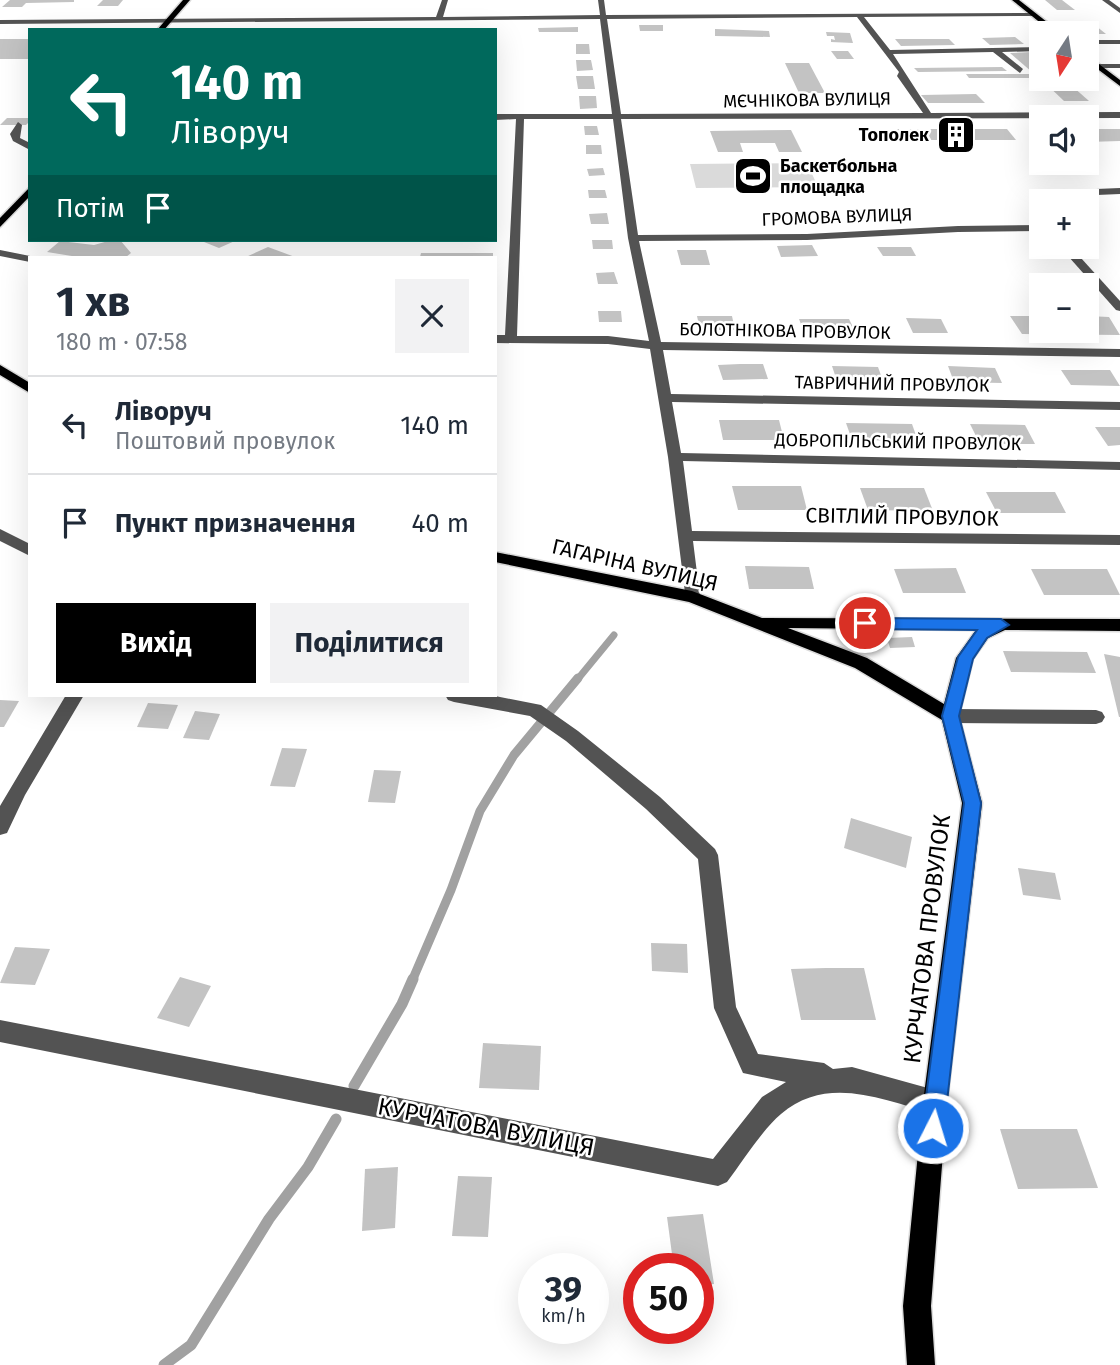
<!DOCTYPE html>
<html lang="uk">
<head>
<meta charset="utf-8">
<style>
  body { margin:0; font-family:"Fira Sans",sans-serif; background:#f2f2f3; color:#1f2937; height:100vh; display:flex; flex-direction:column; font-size:26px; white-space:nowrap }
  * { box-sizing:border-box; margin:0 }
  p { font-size:23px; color:#747a83 }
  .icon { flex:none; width:38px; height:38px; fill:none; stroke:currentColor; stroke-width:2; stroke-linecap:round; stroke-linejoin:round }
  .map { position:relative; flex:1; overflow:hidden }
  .drawer { position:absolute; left:28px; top:256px; width:469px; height:441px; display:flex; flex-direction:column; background:#fff; border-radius:0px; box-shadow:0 7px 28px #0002 }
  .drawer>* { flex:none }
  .top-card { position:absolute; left:28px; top:28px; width:469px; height:214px; border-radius:0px; box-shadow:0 7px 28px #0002; background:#00695c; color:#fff; overflow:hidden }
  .needle { width:46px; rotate:192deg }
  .tools { position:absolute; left:1029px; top:21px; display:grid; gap:14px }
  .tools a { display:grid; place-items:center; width:70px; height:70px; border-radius:0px; background:#fff; box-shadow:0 7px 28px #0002; font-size:35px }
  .speed { position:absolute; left:518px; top:1253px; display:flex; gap:14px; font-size:35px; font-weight:700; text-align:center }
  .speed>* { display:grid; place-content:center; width:91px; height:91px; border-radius:50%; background:#fff; box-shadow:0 7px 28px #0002; line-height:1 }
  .speed small { font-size:18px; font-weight:400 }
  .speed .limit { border:10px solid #d22; background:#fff; color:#111 }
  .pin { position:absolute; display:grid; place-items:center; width:60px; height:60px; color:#fff; margin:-30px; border:4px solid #fff; border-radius:50%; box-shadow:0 2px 7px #0007 }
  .me { position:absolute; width:77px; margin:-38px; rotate:5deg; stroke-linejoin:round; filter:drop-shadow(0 0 5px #0008) }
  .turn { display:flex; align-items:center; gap:24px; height:147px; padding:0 28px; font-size:32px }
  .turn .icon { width:91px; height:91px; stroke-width:2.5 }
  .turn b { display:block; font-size:49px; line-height:60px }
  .then { display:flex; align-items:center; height:66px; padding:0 28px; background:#0003; gap:14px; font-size:26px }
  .round { display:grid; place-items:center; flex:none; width:74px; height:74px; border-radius:0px; background:#f2f2f3 }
  .head { display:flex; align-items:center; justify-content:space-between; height:119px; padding:0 28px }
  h1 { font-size:42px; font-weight:700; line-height:52px }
  .action { display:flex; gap:14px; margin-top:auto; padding:14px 28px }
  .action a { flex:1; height:80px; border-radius:0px; background:#000; color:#fff; font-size:28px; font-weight:700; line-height:80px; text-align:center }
  .action a+a { background:#f2f2f3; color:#1f2937 }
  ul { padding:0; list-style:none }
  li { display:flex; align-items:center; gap:21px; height:98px; padding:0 28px; border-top:2px solid #e0e1e3 }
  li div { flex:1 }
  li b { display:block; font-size:26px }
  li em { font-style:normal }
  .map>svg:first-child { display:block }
  .green { fill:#dadada }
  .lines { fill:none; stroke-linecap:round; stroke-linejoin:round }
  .stream-far2 { stroke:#a1a1a1; stroke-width:7 }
  .stream-far1 { stroke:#a1a1a1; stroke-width:9 }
  .stream { stroke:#a1a1a1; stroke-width:11 }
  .building { fill:#c3c3c3 }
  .major-casing { stroke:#dbdbdb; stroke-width:3 }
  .minor { fill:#535353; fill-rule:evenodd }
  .major { fill:#000; fill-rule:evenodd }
  .route { fill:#1a73e8; stroke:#114b97; stroke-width:2 }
  .labels { text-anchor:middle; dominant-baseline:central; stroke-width:5; stroke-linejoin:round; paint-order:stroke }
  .far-street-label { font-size:18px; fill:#000; stroke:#fff }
  .far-poi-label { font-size:18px; font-weight:bold; fill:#000; stroke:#fff; text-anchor:end }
  .street-label { font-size:21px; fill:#000; stroke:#fff }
  .near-street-label { font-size:24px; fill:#000; stroke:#fff }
</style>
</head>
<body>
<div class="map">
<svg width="1120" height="1365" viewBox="0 0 1120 1365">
  <rect width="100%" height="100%" fill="#fff"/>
  <path class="green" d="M807 163 818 187 696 188 690 164Z"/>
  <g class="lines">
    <path class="stream-far2" d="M577 680 614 635"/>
    <path class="stream-far1" d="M412 981 451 890 480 811 514 755 578 678"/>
    <g class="stream">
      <path d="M354 1086 402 1004 413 979"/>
      <path d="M164 1365 191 1345 269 1219 308 1167 336 1119"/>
    </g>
  </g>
  <g class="building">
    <path d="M10 0H74V2L26 3 22 7H2Z"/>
    <path d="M103 0H123L118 6H97Z"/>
    <path d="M1045 0H1062L1075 10H1057Z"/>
    <path d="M1073 22H1091L1106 34H1087Z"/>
    <path d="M639 25H663V31H640Z"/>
    <path d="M578 27V32H539L538 28Z"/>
    <path d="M715 29 769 31 770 37 715 36Z"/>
    <path d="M826 32 850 33 853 43 831 42V39L835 40 834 36H827Z"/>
    <path d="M1015 37 1024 44 990 45 982 38Z"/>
    <rect x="0" y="39" width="30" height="20"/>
    <path d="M895 39H949L955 45 901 46Z"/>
    <path d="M576 44H589L590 54H576Z"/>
    <path d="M831 51H848L854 59H837Z"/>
    <path d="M1032 52 1041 60V72H1032L1010 53Z"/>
    <path d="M576 60H591L593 70 577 71Z"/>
    <path d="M785 63H809L825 93H799Z"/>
    <path d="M1002 67 1007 71 918 72 914 68Z"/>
    <path d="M966 74H1032L1036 78H969Z"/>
    <path d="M576 76H593L595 89H578Z"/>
    <path d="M1041 79H1064L1089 101H1064Z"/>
    <path d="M859 93H877L885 102 866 103Z"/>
    <path d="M976 94 985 103H928L921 95Z"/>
    <path d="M579 96H596L597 108 580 109Z"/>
    <path d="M7 118H30V121L26 125H0Z"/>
    <path d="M584 126H597L599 135H585Z"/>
    <path d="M897 129H1007L1016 140H905Z"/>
    <path d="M1087 129H1120V141L1087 142Z"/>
    <path d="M791 130 802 152H779L775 143H740L743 152H718L710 131Z"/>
    <path d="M586 145H601L602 154H586Z"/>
    <path d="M603 168 605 175 589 176 587 169Z"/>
    <path d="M588 190H605L607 198H589Z"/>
    <path d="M607 213 609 224H591L589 214Z"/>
    <path d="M112 240H120L131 253 126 257H78L47 252 60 241 94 245Z"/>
    <path d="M199 240H237L219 248Z"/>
    <path d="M592 240H612L613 249H593Z"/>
    <path d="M812 245 818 256 781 257 777 246Z"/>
    <path d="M268 247 295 257H246Z"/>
    <path d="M877 247H911L916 256H883Z"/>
    <path d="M677 250H706L710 265H681Z"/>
    <path d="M421 253H493V257H420Z"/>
    <path d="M614 272 618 284H598L596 273Z"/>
    <path d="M598 311H621L622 322H599Z"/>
    <path d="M697 316H732L735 330H700Z"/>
    <path d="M1010 316H1041V331H1087V316L1109 317 1120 335 1022 334Z"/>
    <path d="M906 318 941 319 948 333H913Z"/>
    <path d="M799 319H849L855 331 804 332Z"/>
    <path d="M740 364H763L768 379 723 380 718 365Z"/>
    <path d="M832 366 878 367 883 381H837Z"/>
    <path d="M948 366 995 368 1002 383 954 382Z"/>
    <path d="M1061 370H1110L1120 386 1071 385Z"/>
    <path d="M719 420H779L784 440H723Z"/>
    <path d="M846 423 912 424 918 441 852 440Z"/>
    <path d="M970 424 1025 425 1035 444H980Z"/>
    <path d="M1095 427H1120V445L1108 446Z"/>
    <path d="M732 486H801L807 510H738Z"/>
    <path d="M860 488H924L933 511 868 510Z"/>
    <path d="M986 492H1055L1066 513H997Z"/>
    <path d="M745 566 809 567 814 589H749Z"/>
    <path d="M956 568 966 593H903L894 569Z"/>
    <path d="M1031 569H1107L1120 595H1044Z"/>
    <path d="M912 637 915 647 890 648 887 638Z"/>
    <path d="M1003 651 1087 652 1096 673 1011 672Z"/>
    <path d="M1104 654 1120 657V717H1119Z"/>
    <path d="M0 700 19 701 4 727H0Z"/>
    <path d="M148 703 178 705 168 729 137 727Z"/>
    <path d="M195 711 220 714 209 740 183 738Z"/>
    <path d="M282 748 307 749 295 787 270 786Z"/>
    <path d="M374 770 401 771 395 803 368 802Z"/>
    <path d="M851 818 912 837 906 868 844 848Z"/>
    <path d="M1018 868 1055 873 1061 900 1023 895Z"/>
    <path d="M651 943 687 944 688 973 652 971Z"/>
    <path d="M15 947 50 949 35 985 0 983Z"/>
    <path d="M826 968H864L876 1020H801L791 969Z"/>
    <path d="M180 977 211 986 189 1027 157 1018Z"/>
    <path d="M483 1043 541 1046 539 1090 479 1088Z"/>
    <path d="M1000 1129H1077L1098 1188 1018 1189Z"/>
    <path d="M398 1167 395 1228 362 1231 365 1169Z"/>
    <path d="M458 1176 492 1177 488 1237 452 1236Z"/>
    <path d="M703 1214 714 1284 698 1286V1269H674L667 1217Z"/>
  </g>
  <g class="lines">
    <defs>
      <g id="major">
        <path d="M183 0H190L164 30H157Z"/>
        <path d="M1012 0H1019L1061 33H1053Z"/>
        <path d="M1087 55 1120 80V86L1087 61Z"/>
        <path d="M30 187V196L0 227V218Z"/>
        <path d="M0 365 30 383V393L0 375Z"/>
        <path d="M495 552 692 591 762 618 1120 619V631L1005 630 988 638 973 659 959 716 982 803 947 1102 931 1306 935 1365H907L903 1306 923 1102 962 803 942 720 855 668 689 602 495 562ZM788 628 976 630 956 658 944 704 867 658Z"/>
      </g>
    </defs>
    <use href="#major" class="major-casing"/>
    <g class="minor">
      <path d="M442 0H448L443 17 600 15 598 0H604L606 15 1034 13 1032 16 864 17 890 50 1041 47V51L1002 52 1023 69 1020 73 993 52 893 54 931 113 1120 112V118L621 119 638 235 807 234 958 226 1041 225V231L958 232 807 240 639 241 661 342 1120 349V357L663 350 671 394 1120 402V410L672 402 681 453 1120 462V470L683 461 692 531 1120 535V545L693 541 700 597 698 601H686L668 457 650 349 608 344 495 343V335H505L516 119 495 120V114H612L600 19 0 24V20L436 17ZM857 17 899 72 897 76 923 113 621 114 607 19ZM524 119H613L628 238 649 341 608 336H517Z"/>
      <path d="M1102 0H1109L1120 8V13Z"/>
      <rect x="1087" y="40" width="33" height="4"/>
      <path d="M1098 64H1120V68H1095Z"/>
      <path d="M18 122 22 125 20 138 30 143V150L13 141 10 134Z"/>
      <path d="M1120 188V194L1050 197 1039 203 1041 220 1029 209 1031 200 1048 191Z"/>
      <path d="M1060 247H1071L1120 301V311L1116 310Z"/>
      <path d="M0 250 30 256 34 257H30V262L0 256Z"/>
      <path d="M0 529 30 544V556L0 541Z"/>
      <path d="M66 695H84L25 795 7 833 0 835V806Z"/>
      <path d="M445 695H490L541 705 578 731 660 797 715 849 718 855 736 1007 758 1054 824 1063 833 1069 852 1067 935 1090 944 1093 947 1102 944 1111 935 1114C883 1100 828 1074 781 1114 762 1130 743 1161 727 1182L718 1186 0 1042V1020L713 1159 762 1097 786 1082 743 1073 714 1008 698 859 646 809 566 741 530 716 454 702 448 700Z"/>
      <path d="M950 709 1096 710 1102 712 1105 717 1102 722 1096 724 950 723 944 721 941 716 944 711Z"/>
    </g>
    <use href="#major" class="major"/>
  </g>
  <path class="route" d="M865 618 1001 619 1009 625 987 638 973 659 959 716 981 803 944 1128 941 1136 933 1139 925 1136 922 1128 964 803 942 716 958 657 977 630 865 629 857 623Z"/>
  <defs>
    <symbol id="building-square" viewBox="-11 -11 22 22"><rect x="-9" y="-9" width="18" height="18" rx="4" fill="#000" stroke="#fff"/><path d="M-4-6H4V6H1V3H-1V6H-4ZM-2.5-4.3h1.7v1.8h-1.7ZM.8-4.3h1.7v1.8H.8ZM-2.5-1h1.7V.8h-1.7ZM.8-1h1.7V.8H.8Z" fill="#fff"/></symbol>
    <symbol id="stadium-square" viewBox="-11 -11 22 22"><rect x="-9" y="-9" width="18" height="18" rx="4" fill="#000" stroke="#fff"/><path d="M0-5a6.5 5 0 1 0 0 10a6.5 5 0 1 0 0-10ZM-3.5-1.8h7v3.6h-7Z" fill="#fff"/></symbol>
  </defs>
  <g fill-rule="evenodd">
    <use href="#building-square" x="934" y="113" width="44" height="44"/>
    <use href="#stadium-square" x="731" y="154" width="44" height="44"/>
  </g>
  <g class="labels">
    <g class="far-street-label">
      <text transform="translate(807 100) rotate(-1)">МЄЧНІКОВА ВУЛИЦЯ</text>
      <text transform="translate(837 217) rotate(-2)">ГРОМОВА ВУЛИЦЯ</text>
      <text transform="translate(785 331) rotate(1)">БОЛОТНІКОВА ПРОВУЛОК</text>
      <text transform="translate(892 384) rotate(1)">ТАВРИЧНИЙ ПРОВУЛОК</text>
      <text transform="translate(898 442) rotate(1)">ДОБРОПІЛЬСЬКИЙ ПРОВУЛОК</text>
    </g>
    <g class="far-poi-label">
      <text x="929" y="135">Тополек</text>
      <text x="780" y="166" text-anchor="start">Баскетбольна<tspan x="780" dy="21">площадка</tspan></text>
    </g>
    <g class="street-label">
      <text transform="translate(902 517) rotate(1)">СВІТЛИЙ ПРОВУЛОК</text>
      <text transform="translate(635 565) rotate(13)">ГАГАРІНА ВУЛИЦЯ</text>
    </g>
    <g class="near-street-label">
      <text transform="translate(927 939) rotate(-83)">КУРЧАТОВА ПРОВУЛОК</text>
      <text transform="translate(486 1127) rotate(11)">КУРЧАТОВА ВУЛИЦЯ</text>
    </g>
  </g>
</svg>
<div class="tools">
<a><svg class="needle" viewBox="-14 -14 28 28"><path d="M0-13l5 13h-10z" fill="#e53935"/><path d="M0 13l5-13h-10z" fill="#747a83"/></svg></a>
<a><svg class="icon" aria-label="sound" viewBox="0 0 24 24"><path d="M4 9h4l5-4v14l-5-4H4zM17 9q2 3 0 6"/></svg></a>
<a>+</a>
<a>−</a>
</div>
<div class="speed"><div>39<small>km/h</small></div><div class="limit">50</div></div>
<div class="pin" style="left:865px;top:623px;background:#d93025"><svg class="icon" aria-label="arrive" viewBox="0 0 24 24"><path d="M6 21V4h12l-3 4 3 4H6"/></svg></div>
<svg class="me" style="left:933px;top:1128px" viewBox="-20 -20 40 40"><circle r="17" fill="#1a73e8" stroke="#fff" stroke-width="3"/><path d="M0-11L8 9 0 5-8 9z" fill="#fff"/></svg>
<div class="top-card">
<div class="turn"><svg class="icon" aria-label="left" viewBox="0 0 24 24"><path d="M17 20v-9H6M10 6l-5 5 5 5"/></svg><div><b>140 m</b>Ліворуч</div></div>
<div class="then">Потім<svg class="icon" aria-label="arrive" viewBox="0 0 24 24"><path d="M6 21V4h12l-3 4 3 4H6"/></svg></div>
</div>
<section class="drawer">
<div class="head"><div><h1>1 хв</h1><p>180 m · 07:58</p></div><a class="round"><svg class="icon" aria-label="close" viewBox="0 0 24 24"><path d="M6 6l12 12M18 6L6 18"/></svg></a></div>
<ul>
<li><svg class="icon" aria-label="left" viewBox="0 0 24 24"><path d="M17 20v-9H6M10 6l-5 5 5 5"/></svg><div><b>Ліворуч</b><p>Поштовий провулок</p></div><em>140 m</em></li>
<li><svg class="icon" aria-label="arrive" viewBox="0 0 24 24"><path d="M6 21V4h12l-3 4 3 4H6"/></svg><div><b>Пункт призначення</b></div><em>40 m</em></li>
</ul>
<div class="action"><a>Вихід</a><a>Поділитися</a></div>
</section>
</div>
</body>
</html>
